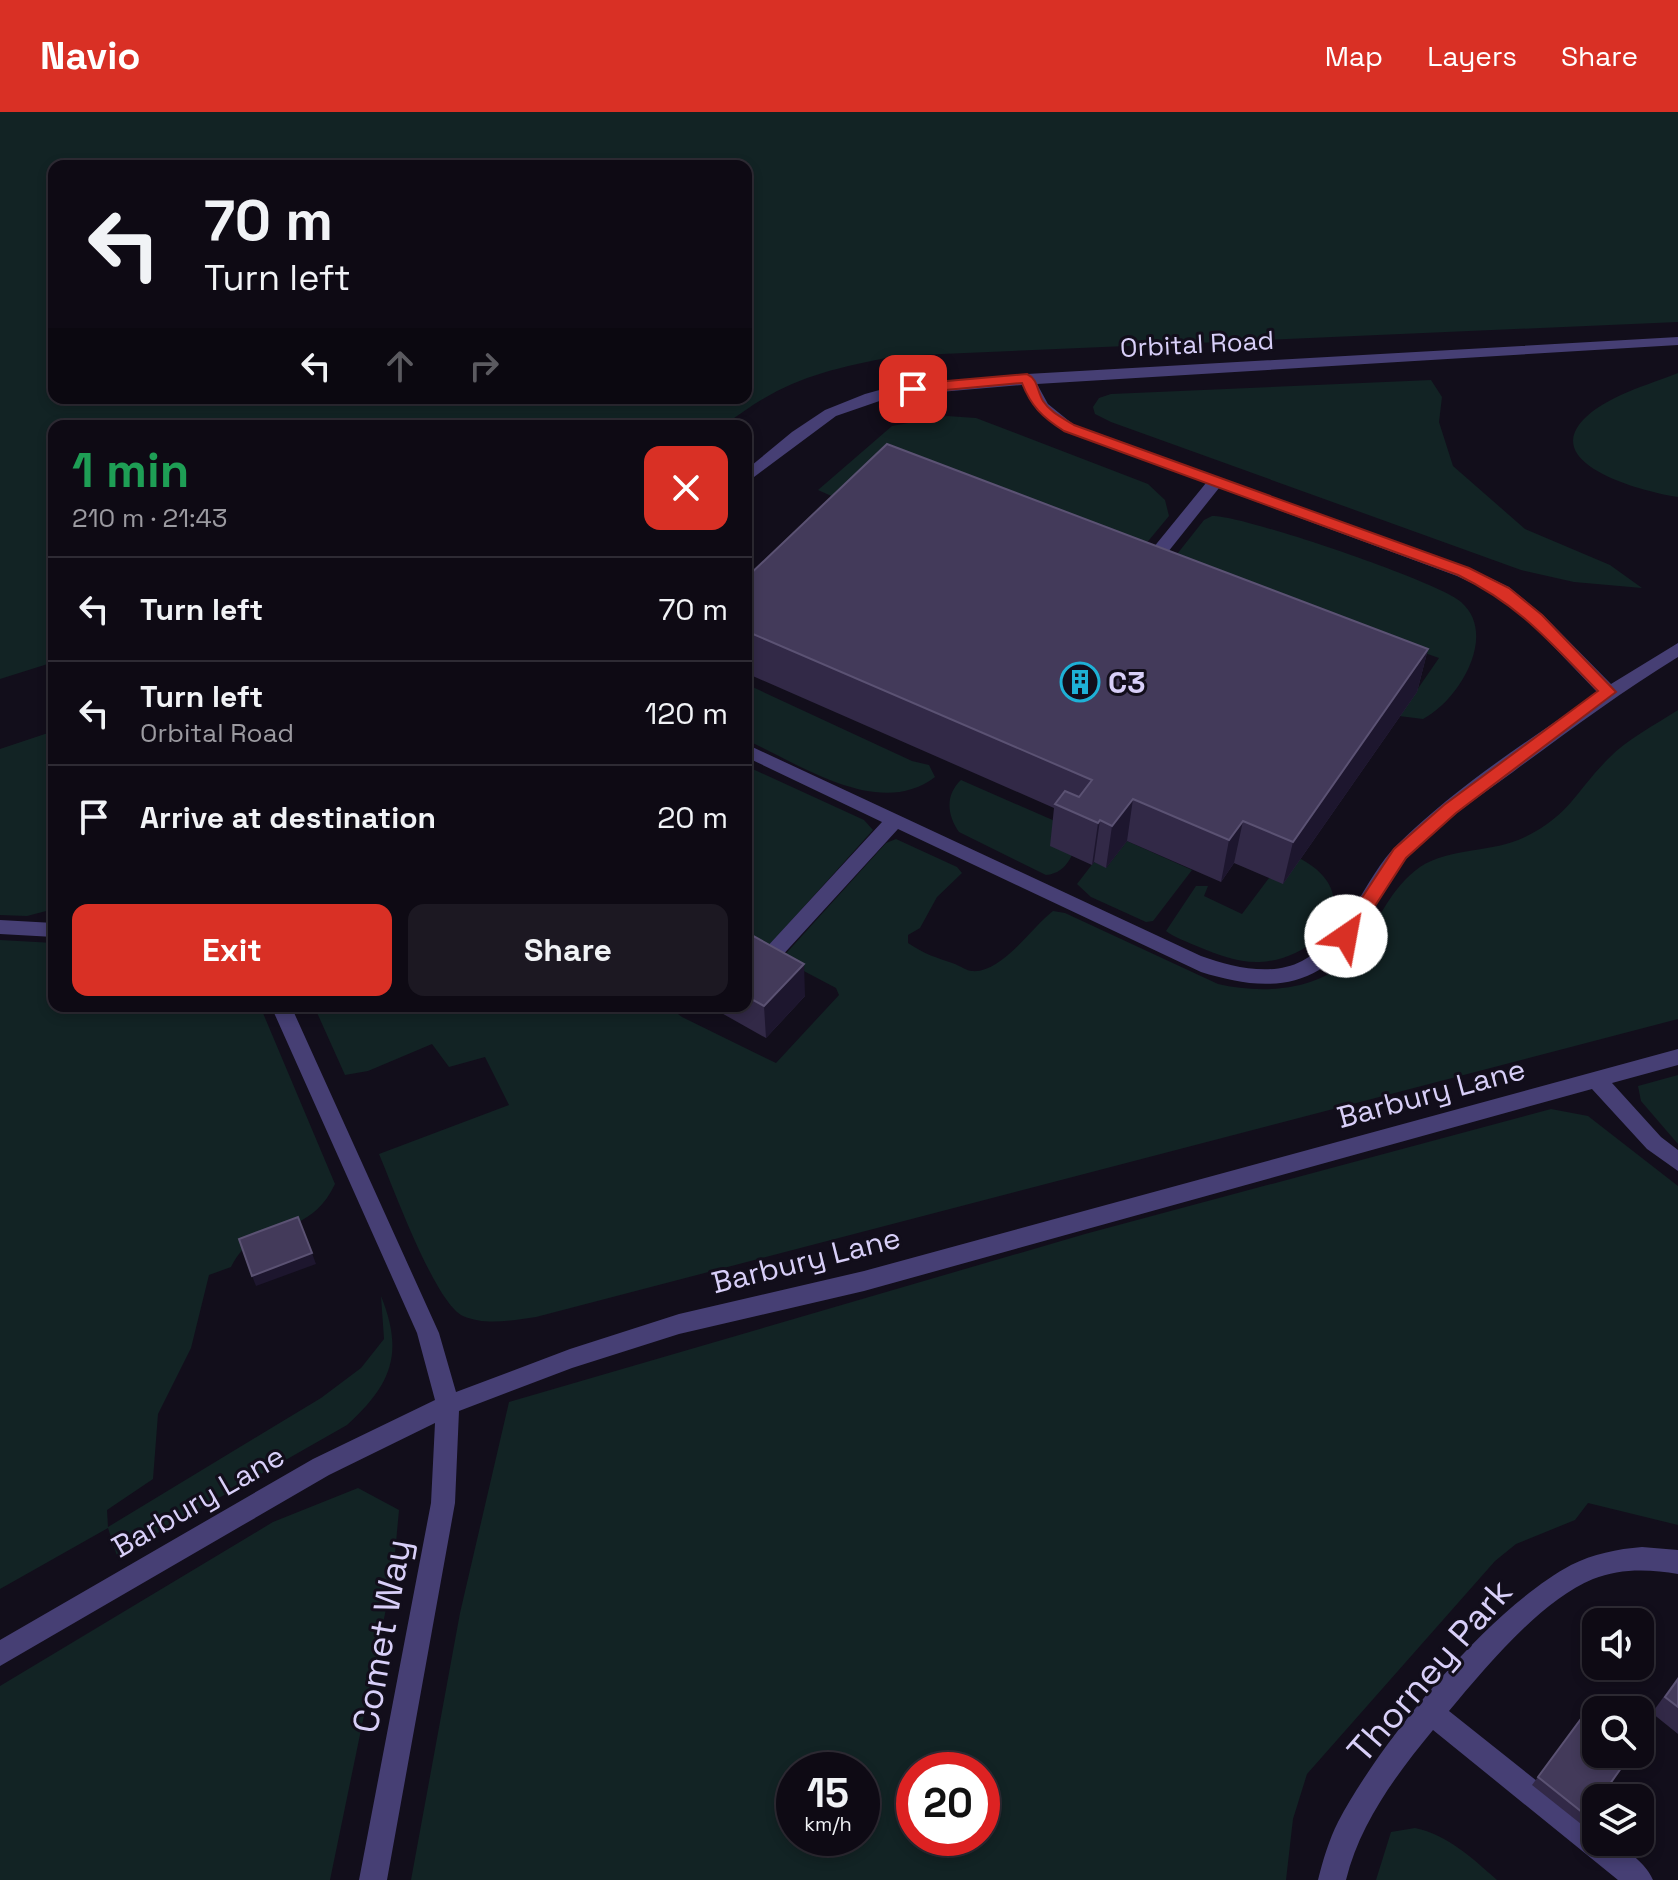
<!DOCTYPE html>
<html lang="en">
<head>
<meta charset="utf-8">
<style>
  body { margin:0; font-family:"Space Grotesk",sans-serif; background:#1c1822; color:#f1f3f6; height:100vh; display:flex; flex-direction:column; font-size:30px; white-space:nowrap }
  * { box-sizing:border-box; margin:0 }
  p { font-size:26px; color:#9b9aa0 }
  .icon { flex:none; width:44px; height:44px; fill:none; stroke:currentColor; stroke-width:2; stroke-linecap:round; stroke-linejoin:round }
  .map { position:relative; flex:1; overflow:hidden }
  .panel { position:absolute; left:48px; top:308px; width:704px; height:592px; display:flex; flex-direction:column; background:#0e0a14; border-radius:16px; box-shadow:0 4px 12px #0003,0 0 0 2px #2e2b34 }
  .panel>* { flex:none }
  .guide { position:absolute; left:48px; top:48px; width:704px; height:244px; border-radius:16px; box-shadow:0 4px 12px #0003,0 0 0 2px #2e2b34; background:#0e0a14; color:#f1f3f6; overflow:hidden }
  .tools { position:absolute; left:1582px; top:1496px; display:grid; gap:16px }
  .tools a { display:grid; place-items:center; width:72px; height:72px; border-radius:16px; background:#0e0a14; box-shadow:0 4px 12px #0003,0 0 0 2px #2e2b34; font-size:40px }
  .speed { position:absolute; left:776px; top:1640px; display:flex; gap:16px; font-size:40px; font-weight:700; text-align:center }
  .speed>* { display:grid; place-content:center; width:104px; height:104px; border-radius:50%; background:#0e0a14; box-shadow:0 4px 12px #0003,0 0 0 2px #2e2b34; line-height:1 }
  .speed small { font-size:20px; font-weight:400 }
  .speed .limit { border:12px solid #d22; background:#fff; color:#111 }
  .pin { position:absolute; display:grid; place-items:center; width:68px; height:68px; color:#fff; margin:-34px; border-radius:16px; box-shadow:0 4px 12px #0006 }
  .me { position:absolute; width:88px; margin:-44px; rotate:33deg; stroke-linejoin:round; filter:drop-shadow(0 0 6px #0008) }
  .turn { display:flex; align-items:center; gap:28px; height:168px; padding:0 24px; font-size:36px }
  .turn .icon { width:104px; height:104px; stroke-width:2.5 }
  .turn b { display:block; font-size:56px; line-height:68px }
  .lanes { display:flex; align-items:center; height:76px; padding:0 24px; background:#0003; justify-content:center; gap:40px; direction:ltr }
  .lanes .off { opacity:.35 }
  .round { display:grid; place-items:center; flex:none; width:84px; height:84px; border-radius:16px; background:#1c1822 }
  .head { display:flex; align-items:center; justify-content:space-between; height:136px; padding:0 24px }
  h1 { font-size:48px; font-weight:600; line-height:60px; color:#1e9e55 }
  .primary-button { display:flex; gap:16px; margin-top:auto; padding:16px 24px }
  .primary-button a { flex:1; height:92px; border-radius:16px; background:#d93025; color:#fff; font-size:32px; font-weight:600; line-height:92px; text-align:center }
  .primary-button a+a { background:#1c1822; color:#f1f3f6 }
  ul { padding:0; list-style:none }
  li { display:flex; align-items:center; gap:24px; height:104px; padding:0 24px; border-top:2px solid #2e2b34 }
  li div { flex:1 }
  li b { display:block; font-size:30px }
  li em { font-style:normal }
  header { display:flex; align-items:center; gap:48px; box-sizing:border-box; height:112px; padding:0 40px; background:#d93025; color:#fff }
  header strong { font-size:38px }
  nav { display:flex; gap:44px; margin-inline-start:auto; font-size:28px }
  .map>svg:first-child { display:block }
  .green { fill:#122324; fill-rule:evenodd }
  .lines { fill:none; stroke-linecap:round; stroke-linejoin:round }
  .minor { fill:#463f74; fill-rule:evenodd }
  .wall { fill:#322947 }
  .shaded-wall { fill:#1d162e }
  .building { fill:#433a5a; stroke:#5b5273; stroke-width:2 }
  .route { fill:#d93025; stroke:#8d1f18; stroke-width:2 }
  .labels { text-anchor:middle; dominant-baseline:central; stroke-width:6; stroke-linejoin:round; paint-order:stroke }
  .far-street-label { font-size:26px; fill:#d8cff8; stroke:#120e1b }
  .poi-label { font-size:30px; font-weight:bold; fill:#d8cff8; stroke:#120e1b; text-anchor:start }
  .street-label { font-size:30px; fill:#d8cff8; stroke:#120e1b }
  .near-street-label { font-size:36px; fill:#d8cff8; stroke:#120e1b }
</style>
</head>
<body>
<header>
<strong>Navio</strong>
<nav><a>Map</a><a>Layers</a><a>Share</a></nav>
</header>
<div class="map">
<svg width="1678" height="1768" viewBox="0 0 1678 1768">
  <rect width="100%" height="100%" fill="#120e1b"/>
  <g class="green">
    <path d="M0 0H1678V210L895 244C822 259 784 267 724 314H54V550L0 567ZM54 54H746V286H54Z"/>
    <path d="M1678 261V385C1649 381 1540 354 1583 308 1606 284 1648 273 1678 261Z"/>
    <path d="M1431 268 1442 285 1439 310 1453 354 1525 417 1610 453 1642 476 1574 470 1521 458 1111 310 1095 302 1093 295 1099 286 1111 282Z"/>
    <path d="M947 304 976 306 1148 372 1165 388 1169 404 1135 445 845 390 818 378 892 314Z"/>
    <path d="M1212 404C1243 403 1439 470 1461 490 1499 523 1458 589 1423 607L1399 604 1439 546 1170 451 1204 408Z"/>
    <path d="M746 572 912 649 929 653 935 665C879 708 800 652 746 628Z"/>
    <path d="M1678 598V907L536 1205C513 1208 486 1214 463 1204 435 1191 393 1075 379 1042L509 993 485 945 449 955 432 932 368 959 345 963 314 894H677L674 899 682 905 776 951 839 883 836 876 781 847 886 731 896 727 957 755 962 761 937 785 920 816 908 823V831C924 842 937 846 955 852 960 854 967 859 972 859 1001 862 1033 814 1053 799L1065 801 1218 872C1265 883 1326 879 1358 837 1378 810 1391 775 1420 755 1450 735 1493 741 1525 725 1570 703 1576 679 1608 647 1627 627 1655 613 1678 598Z"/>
    <path d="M54 619V797L27 804 0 803V637Z"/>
    <path d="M746 654 864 708 873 718 764 839 746 831Z"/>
    <path d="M961 668 1080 720C1074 739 1069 761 1046 763L959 720C947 703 945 683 961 668Z"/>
    <path d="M1127 729 1192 758 1153 809 1146 810 1091 785 1077 772 1094 750 1107 755Z"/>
    <path d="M1301 747C1369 784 1320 847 1260 850 1239 851 1218 843 1199 835 1188 830 1175 826 1166 819L1196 774H1208L1204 784 1242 802 1269 766Z"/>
    <path d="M0 828 54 831V894H260L335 1072C307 1131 255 1105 231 1155L209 1163 191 1236 158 1302 153 1367 107 1398 108 1415 321 1286 361 1256 384 1227 381 1184C404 1241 392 1272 347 1313L117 1444 108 1416 0 1477Z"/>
    <path d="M1678 963V1032L1641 989 1638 974Z"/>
    <path d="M1551 997 1588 1004 1678 1074V1413L1588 1391 1575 1408 1516 1432 1495 1449 1307 1662 1293 1707 1286 1768H411L460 1501 509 1290 1085 1122ZM794 1658H862V1726H794ZM914 1658H982V1726H914Z"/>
    <path d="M358 1376 399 1398 393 1463 330 1768H0V1574L273 1410Z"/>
    <path d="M1415 1716C1448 1723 1472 1746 1497 1768H1376L1391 1720Z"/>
  </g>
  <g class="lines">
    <g class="minor">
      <path d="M1678 225V233L1037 272 1048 292 1074 313 1469 456 1509 475 1543 503 1611 572 1678 531V545C1621 580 1567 620 1513 660 1477 686 1439 712 1409 744 1375 779 1363 833 1319 858 1282 880 1240 872 1201 860L898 717 779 847H765L762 842 765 837 882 710 746 645V632L1201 844C1232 855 1271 865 1302 849 1350 825 1362 767 1398 732 1457 674 1530 627 1598 581L1531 511 1497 483 1457 464 1219 376 1152 460H1140V452L1206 371 1064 319 1037 298 1022 273 894 284 836 304 746 371V358L792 320 825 298 865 282 894 274 1027 262Z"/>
      <path d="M0 808 54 811V825L0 822Z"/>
      <path d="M271 894H291L439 1221 456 1280 570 1237 679 1202 864 1159 1678 937V953L1612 971 1661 1025 1678 1038V1059L1647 1037 1592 977 864 1179 679 1222 572 1256 459 1299 455 1391 387 1768H359L431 1391 435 1311 329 1363 0 1554V1528L313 1347 435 1288 417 1221Z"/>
      <path d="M1642 1435 1678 1438V1462C1650 1457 1620 1456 1593 1467 1540 1489 1486 1555 1449 1599L1596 1716V1730C1618 1730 1644 1747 1653 1768H1618L1433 1618C1396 1663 1360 1711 1346 1768H1318C1323 1748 1329 1728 1338 1710 1381 1628 1489 1497 1571 1453 1593 1442 1617 1437 1642 1435Z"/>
    </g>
  </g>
  <g class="wall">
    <path d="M746 466 1428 537 1417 580 1283 772 1234 751 1221 770 1127 729 1106 756 1094 750 1092 753 1050 734 1054 696 746 561Z"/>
    <path d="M746 820 805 884 766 926 709 894H746Z"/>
    <path d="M1678 1565V1622L1652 1601Z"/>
    <path d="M1595 1588 1587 1704 1581 1712 1532 1673Z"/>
  </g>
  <g class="shaded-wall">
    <path d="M1428 537 1417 580 1283 772 1293 730Z"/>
    <path d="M1133 687 1127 729 1106 756 1112 714Z"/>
    <path d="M1100 708 1094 750 1092 753 1098 711Z"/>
    <path d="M1243 709 1234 751 1221 770 1229 728Z"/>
    <path d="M804 852 805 884 766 926 764 894Z"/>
    <path d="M312 1141 316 1152 256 1174 252 1164Z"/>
  </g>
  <g class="building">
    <path d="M887 332 1428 537 1293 730 1243 709 1229 728 1133 687 1112 714 1100 708 1098 711 1055 692 1065 679 1079 685 1092 668 746 519V466Z"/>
    <path d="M746 820 804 852 764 894 746 884Z"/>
    <path d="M298 1105 312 1141 252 1164 239 1127Z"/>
    <path d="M1678 1567V1595L1665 1585Z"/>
    <path d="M1595 1588 1609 1598H1596V1642H1631L1600 1686H1596V1692L1587 1704 1538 1665Z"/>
  </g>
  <path class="route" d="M1027 262C1038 267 1037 279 1043 289 1050 300 1063 306 1074 313L1469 456 1509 476 1542 503 1616 580 1456 701 1406 746 1353 828H1340V819L1394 737 1444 693 1598 579C1550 530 1521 494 1458 463L1064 319C1042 305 1031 294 1022 271L913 281 906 277 913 272Z"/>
  <defs>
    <symbol id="building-ring" viewBox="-11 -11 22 22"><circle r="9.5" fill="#120e1b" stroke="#1eb1d6" stroke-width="1.5"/><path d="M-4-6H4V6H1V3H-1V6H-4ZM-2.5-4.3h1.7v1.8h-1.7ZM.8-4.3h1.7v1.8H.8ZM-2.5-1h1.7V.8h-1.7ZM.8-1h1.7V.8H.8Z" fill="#1eb1d6"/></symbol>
  </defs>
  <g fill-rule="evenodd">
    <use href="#building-ring" x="1058" y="548" width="44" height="44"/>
  </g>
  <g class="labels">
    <g class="far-street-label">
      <text transform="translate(1197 232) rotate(-3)">Orbital Road</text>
    </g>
    <g class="poi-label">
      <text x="1108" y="570">C3</text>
    </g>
    <g class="street-label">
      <text transform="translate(1431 981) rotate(-15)">Barbury Lane</text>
      <text transform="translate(806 1148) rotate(-14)">Barbury Lane</text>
      <text transform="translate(198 1389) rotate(-30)">Barbury Lane</text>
    </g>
    <g class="near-street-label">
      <text transform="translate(382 1524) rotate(-80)">Comet Way</text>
      <text transform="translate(1430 1559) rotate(-49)">Thorney Park</text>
    </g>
  </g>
</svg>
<div class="tools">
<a><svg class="icon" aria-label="sound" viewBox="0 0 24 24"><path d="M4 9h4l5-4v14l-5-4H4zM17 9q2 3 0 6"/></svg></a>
<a><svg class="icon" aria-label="search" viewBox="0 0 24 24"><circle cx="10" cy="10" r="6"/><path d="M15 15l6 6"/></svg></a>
<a><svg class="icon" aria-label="layers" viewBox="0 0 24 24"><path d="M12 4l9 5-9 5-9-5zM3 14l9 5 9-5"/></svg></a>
</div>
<div class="speed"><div>15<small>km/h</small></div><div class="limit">20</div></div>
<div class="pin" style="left:913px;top:277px;background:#d93025"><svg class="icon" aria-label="arrive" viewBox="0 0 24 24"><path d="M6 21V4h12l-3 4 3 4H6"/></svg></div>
<svg class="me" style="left:1346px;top:824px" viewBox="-20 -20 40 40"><circle r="19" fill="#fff"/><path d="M0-13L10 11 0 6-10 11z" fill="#d93025"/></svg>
<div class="guide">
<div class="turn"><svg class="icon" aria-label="left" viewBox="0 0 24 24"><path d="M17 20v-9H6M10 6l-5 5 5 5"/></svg><div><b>70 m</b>Turn left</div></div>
<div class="lanes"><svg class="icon" aria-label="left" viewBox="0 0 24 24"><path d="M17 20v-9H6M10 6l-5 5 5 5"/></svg><svg class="icon off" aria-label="ahead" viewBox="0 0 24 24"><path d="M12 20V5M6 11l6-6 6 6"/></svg><svg class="icon off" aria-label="right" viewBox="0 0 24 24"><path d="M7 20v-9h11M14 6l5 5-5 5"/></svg></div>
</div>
<section class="panel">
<div class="head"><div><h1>1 min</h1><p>210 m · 21:43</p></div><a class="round" style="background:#d93025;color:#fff"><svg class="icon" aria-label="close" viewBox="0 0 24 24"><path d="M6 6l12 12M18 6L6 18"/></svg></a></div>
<ul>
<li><svg class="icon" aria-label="left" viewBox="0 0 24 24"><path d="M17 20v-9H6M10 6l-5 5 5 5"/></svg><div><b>Turn left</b></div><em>70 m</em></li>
<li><svg class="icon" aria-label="left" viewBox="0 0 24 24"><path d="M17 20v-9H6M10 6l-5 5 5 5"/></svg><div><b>Turn left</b><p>Orbital Road</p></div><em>120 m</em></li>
<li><svg class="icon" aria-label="arrive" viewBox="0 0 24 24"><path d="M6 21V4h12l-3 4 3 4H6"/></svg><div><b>Arrive at destination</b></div><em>20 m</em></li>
</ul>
<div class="primary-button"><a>Exit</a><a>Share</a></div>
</section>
</div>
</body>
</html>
